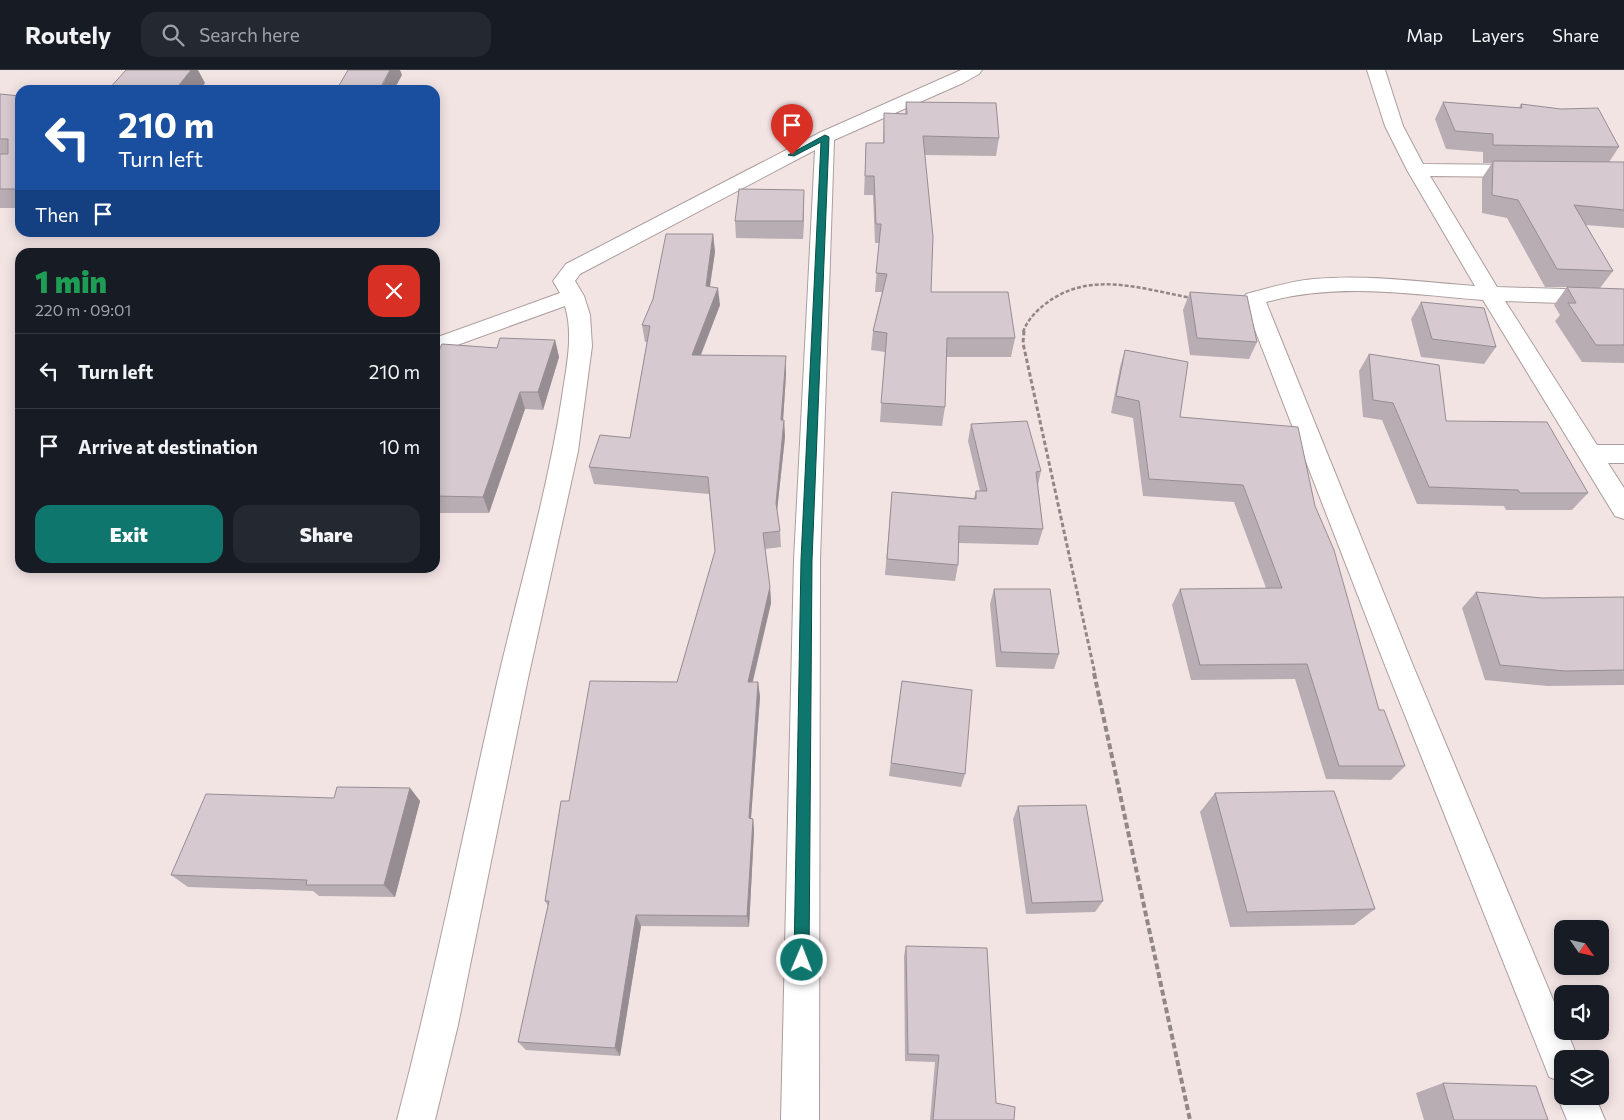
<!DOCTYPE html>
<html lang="en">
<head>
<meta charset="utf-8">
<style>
  body { margin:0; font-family:Commissioner,sans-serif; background:#242831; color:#f1f3f6; height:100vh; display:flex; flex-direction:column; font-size:19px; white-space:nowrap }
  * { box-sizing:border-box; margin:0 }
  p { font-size:16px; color:#9ea1a6 }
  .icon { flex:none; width:28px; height:28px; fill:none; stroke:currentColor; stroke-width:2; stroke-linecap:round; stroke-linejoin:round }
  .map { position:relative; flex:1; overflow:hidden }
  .details { position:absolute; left:15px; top:178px; width:425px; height:325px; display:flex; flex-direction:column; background:#171b24; border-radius:15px; box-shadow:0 2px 12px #0003 }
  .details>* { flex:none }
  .top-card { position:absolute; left:15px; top:15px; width:425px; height:152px; border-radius:15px; box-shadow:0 2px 12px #0003; background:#1a4fa0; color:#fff; overflow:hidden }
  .needle { width:32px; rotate:124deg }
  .buttons { position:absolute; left:1554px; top:850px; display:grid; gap:10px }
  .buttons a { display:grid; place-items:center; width:55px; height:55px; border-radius:10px; background:#171b24; box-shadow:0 2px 12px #0003; font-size:25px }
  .pin { position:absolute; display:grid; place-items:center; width:42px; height:42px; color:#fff; margin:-51px -21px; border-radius:50% 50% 50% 0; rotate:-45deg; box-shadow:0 0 5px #0007 }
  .pin .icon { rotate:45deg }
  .me { position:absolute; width:55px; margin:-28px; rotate:1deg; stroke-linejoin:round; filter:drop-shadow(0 0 4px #0008) }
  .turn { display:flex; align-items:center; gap:18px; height:105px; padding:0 20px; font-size:22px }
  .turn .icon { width:65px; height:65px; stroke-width:2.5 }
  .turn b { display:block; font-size:35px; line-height:42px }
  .then { display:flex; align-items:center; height:48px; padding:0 20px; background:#0003; gap:10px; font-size:19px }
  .round { display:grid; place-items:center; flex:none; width:52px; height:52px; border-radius:15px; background:#242831 }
  .overview { display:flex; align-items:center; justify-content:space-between; height:85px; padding:0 20px }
  h1 { font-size:30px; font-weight:800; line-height:38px; color:#1e9e55 }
  .primary-button { display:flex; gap:10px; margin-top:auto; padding:10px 20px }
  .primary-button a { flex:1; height:58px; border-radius:15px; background:#0f766e; color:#fff; font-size:20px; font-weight:800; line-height:58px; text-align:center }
  .primary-button a+a { background:#242831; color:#f1f3f6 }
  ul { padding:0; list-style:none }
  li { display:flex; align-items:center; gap:15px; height:75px; padding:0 20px; border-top:1px solid #363941 }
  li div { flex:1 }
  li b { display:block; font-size:19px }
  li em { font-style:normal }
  header { display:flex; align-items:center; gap:30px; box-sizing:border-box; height:70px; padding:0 25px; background:#171b24; border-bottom:1px solid #363941 }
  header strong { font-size:24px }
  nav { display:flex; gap:28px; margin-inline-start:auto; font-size:18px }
  .search { width:350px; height:45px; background:#242831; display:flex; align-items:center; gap:12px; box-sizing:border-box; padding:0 18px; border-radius:15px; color:#9ea1a6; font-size:19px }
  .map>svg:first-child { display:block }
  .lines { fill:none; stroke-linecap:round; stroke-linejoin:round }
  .minor-casing { stroke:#ac9d9e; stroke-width:2 }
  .path-far2 { stroke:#918787; stroke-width:2.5; stroke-dasharray:4 2; stroke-linecap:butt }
  .path-far1 { stroke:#918787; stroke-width:3; stroke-dasharray:4.5 2.5; stroke-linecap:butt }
  .path { stroke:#918787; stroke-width:4; stroke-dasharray:6 3; stroke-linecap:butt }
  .minor { fill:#fff; fill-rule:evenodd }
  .wall { fill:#b8adb3 }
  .shaded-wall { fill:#968d92 }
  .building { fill:#d6c9d0; stroke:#968d92 }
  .route { fill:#0f766e; stroke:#0a4d48 }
</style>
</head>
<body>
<header>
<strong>Routely</strong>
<div class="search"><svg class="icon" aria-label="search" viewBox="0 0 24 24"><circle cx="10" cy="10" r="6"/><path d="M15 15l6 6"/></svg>Search here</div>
<nav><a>Map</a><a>Layers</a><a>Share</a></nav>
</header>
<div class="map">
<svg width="1624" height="1050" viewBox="0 0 1624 1050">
  <rect width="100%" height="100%" fill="#f3e4e4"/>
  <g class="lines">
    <defs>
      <g id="minor">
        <path d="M961 0H982L979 4 963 13 834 70 820 490 819 1050H781L794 490 815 80 580 204 575 211 584 226 590 245 592 276 578 381 527 613 458 955 435 1050H397C435 905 464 759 497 613 519 518 547 424 562 327 566 298 574 266 565 236L435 283V268L560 223 553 211 566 194 819 63Z"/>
        <path d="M1367 0H1385L1403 56 1423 94 1525 95 1532 97 1535 101 1532 105 1525 107 1430 106 1497 217 1624 221V235L1505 231 1597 375H1624V393H1608L1624 418V449L1615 446 1483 230C1411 224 1337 212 1266 232L1414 598 1562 951V961H1567L1578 989H1562V1012L1549 1007 1544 994 1386 598 1243 229 1246 224C1269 218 1291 211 1314 209 1367 204 1421 212 1475 216L1407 100 1385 56Z"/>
        <path d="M1562 1013V1026H1595L1605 1050H1567L1557 1026Z"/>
      </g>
    </defs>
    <use href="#minor" class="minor-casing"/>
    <path class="path-far2" d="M1023 262C1027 251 1035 242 1044 235 1089 199 1141 219 1192 228"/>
    <path class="path-far1" d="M1024 261 1023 273 1095 604"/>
    <path class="path" d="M1094 603 1190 1050"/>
    <use href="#minor" class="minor"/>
  </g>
  <g class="wall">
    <path d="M0 24 20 26V138H0Z"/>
    <path d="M906 32 999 68 996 86 925 85 931 222 1015 268 1011 287H946L945 337 942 356 880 352 885 282 871 280 873 261 882 222H875L879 173H875L873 125H864L866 73H883L884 43 905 44Z"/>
    <path d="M1443 32 1519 38 1521 34 1619 77 1609 92H1624V158L1586 155 1613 201 1600 218 1624 219V293L1582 292 1555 251 1560 245 1554 235 1567 217H1545L1507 148 1482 143V108L1492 93H1483V82L1446 79 1435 49Z"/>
    <path d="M804 120 803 169 736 168 735 151Z"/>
    <path d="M713 164 715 182 710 217 720 235 701 285 786 286V304L783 350H784L785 367 777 442 780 461 781 477 765 479 770 517 771 533 753 612H758L760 627 751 748 753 749 754 761 749 857 641 856 620 986 526 980 518 972 548 836 545 831 569 731 677 612 715 481 709 424 594 414 589 397 630 368 647 272H645L642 255Z"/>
    <path d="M1190 222 1257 272 1249 289 1190 285 1183 240Z"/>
    <path d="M1421 232 1496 277 1484 294 1421 287 1411 249Z"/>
    <path d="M555 270 559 287 543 340 525 339 489 443H435V288Z"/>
    <path d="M1125 280 1180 347 1315 436 1379 640 1405 696 1391 710 1326 709 1295 609 1191 610 1172 535 1180 519 1266 518 1234 432 1143 426 1133 348 1111 343 1120 297Z"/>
    <path d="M1369 284 1446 351 1588 423 1572 440H1506L1504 436 1417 434 1382 350 1363 347 1359 301Z"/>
    <path d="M971 354 1041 401 1038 415 1043 459 1038 475 959 473 958 495 955 511 885 505 892 422 974 428 976 421H980L968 371Z"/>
    <path d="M994 519 1059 584 1054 599 996 597 990 534Z"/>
    <path d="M1476 522 1542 528 1624 527V615L1547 616 1485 610 1462 538Z"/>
    <path d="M902 611 965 704 961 717 889 706Z"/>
    <path d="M410 718 420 731 395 827 319 826 313 821 188 817 171 805 334 728Z"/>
    <path d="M1215 723 1375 839 1354 855 1230 857 1200 742Z"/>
    <path d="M1018 736 1103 831 1095 842 1026 844 1013 749Z"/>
    <path d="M906 876 996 1033 1014 1050H930L935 992 905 991 904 886Z"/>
    <path d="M1443 1013 1548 1050H1424L1416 1023Z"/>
  </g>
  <g class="shaded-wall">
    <path d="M191 0H198L205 13 200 20H175Z"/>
    <path d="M390 0H400L402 5 394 20H380Z"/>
    <path d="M804 120V137L803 169V151Z"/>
    <path d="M713 164 715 182 707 234 706 216Z"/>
    <path d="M718 218 720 235 694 302 692 285Z"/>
    <path d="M555 270 559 287 543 340 538 322Z"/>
    <path d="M786 286V304L782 367 781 350Z"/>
    <path d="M520 322 525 339 489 443 483 427Z"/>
    <path d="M784 350 785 367 776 449V433Z"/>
    <path d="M770 517 771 533 749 626 748 612Z"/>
    <path d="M758 612 760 627 750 761 749 748Z"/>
    <path d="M410 718 420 731 395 827 384 815Z"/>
    <path d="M753 749 754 761 749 857 747 846Z"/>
    <path d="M636 845 641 856 620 986 615 978Z"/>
  </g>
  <g class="building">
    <path d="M126 0H191L175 20H108Z"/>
    <path d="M348 0H390L379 20 337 19Z"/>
    <path d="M0 24 20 26V119H0V84H8V69H0Z"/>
    <path d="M906 32 996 33 999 68 923 66 933 167 931 222H1008L1015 268H947L945 337 881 333 887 263 873 261 887 204 876 203 881 154H876L874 106H865L866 73H884V43L907 44Z"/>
    <path d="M1443 32 1522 38 1521 34 1561 39 1598 38 1619 77 1493 75V64L1455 61Z"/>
    <path d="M1493 91 1624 92V140L1574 135 1613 201 1557 199 1518 130 1492 125Z"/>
    <path d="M739 119 804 120 803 151H735Z"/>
    <path d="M666 164H713L706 216 718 218 692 285 786 286 781 350H784L776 433 780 461 763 463 770 517 748 612H758L749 748 753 749 747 846 636 845 615 978 518 972 549 831H545L561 731H569L590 611 677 612 715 481 708 407 589 397 600 365 630 368 650 256 642 255 653 229Z"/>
    <path d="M1567 217 1624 219V275H1596L1568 233H1576Z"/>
    <path d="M1190 222 1247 226 1257 272 1197 268Z"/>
    <path d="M1421 232 1484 238 1496 277 1432 269Z"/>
    <path d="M500 268 555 270 538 322H520L483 427 435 426V288L442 274 497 278Z"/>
    <path d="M1125 280 1188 292 1180 347 1298 357 1315 436 1334 480 1379 640H1384L1405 696H1339L1307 594 1200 595 1180 519 1282 518 1243 415 1149 409 1139 331 1116 326Z"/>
    <path d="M1369 284 1439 295 1446 351 1547 352 1588 423H1520L1518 420 1429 417 1393 333 1373 330Z"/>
    <path d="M1027 351 1041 401 1036 402 1043 459 959 456 958 495 887 489 892 422 976 429V421H987L971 354Z"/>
    <path d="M994 519H1050L1059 584 1001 582Z"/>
    <path d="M1476 522 1542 528 1624 527V600L1565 601 1500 595Z"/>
    <path d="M902 611 972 620 965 704 891 693Z"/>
    <path d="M337 717 410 718 384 815H306L307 810 171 805 206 724 334 728Z"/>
    <path d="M1334 721 1375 839 1247 842 1215 723Z"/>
    <path d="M1086 735 1103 831 1032 833 1018 736Z"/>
    <path d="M906 876 987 878 996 1033 1015 1037 1014 1050H933L939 985 908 984Z"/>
    <path d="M1443 1013 1536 1016 1548 1050H1454Z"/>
  </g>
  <path class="route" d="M825 65 829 67 812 490 809 890 807 895 802 897 797 895 794 890 801 490 821 72 794 86 788 85Z"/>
</svg>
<div class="buttons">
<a><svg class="needle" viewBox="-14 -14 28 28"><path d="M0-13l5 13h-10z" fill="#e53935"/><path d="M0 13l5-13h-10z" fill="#9ea1a6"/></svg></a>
<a><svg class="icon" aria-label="sound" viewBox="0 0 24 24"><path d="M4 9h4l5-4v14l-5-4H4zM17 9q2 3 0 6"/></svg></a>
<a><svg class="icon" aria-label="layers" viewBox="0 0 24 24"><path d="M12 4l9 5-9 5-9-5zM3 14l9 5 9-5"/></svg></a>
</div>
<div class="pin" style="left:792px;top:85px;background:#d93025"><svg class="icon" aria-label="arrive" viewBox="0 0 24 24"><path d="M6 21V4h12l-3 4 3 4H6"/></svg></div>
<svg class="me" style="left:802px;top:890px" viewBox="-20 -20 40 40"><circle r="17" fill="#0f766e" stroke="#fff" stroke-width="3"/><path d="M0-11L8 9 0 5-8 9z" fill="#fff"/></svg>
<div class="top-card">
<div class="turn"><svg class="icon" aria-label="left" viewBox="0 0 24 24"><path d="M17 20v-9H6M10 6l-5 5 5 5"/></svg><div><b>210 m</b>Turn left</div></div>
<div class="then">Then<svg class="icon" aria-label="arrive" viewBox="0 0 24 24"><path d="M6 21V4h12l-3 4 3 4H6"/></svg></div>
</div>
<section class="details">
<div class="overview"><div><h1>1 min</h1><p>220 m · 09:01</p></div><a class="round" style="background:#d93025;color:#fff"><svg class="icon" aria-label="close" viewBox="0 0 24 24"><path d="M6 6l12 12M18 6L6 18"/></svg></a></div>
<ul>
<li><svg class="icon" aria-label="left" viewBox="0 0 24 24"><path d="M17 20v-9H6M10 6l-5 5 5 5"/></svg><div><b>Turn left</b></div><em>210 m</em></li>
<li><svg class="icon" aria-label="arrive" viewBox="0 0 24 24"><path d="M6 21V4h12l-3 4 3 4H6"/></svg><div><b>Arrive at destination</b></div><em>10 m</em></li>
</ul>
<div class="primary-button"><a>Exit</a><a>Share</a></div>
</section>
</div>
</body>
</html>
